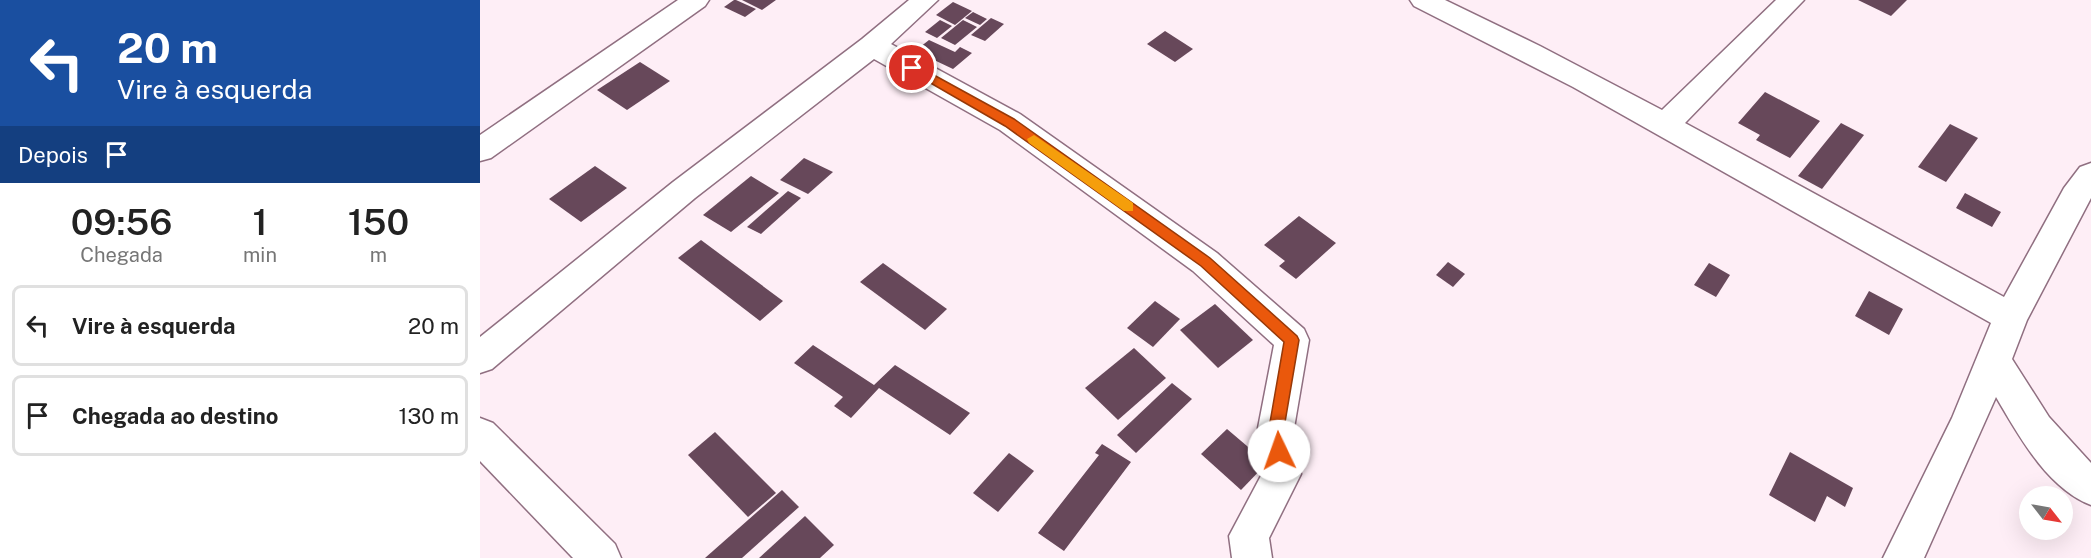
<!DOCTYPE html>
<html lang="pt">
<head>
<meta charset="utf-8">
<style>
  body { margin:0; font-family:"Public Sans",sans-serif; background:#f2f2f2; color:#222; height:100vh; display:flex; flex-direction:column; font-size:22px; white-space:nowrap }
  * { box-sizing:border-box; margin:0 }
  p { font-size:20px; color:#767676 }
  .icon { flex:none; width:33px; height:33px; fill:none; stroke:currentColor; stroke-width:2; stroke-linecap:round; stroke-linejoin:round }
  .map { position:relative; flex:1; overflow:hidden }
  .side { display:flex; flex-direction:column; background:#fff; width:480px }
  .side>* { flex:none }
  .hud { background:#1a4fa0; color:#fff; overflow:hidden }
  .needle { width:39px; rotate:121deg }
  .controls { position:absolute; left:1539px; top:486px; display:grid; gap:12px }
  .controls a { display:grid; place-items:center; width:54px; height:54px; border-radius:50%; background:#fff; box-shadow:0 6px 24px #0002; font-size:30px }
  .pin { position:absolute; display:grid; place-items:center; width:51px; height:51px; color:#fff; margin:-26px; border:3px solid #fff; border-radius:50%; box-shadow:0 2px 6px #0007 }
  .me { position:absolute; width:66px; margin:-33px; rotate:357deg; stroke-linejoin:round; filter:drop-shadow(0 0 4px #0008) }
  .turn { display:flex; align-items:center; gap:21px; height:126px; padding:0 18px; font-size:27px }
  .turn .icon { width:78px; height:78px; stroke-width:2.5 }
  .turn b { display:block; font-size:42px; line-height:51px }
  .then { display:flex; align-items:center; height:57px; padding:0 18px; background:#0003; gap:12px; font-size:22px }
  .eta { display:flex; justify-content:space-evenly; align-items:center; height:102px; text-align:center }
  .eta b { font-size:36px; font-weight:600; line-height:42px }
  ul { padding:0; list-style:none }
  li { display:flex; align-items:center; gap:18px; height:81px; margin:0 12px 9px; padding:0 6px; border:3px solid #e0e0e0; border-radius:9px }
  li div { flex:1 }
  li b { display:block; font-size:22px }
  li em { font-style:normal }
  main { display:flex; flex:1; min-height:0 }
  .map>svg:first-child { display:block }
  .building { fill:#67485a }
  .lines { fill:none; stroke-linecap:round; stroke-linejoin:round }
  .street-casing { stroke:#906f81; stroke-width:3 }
  .street { fill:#fff; fill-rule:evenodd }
  .route { fill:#ea580c; stroke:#983908; stroke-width:1.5 }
  .slow { fill:#f59e0b }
</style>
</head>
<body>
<main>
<section class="side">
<div class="hud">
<div class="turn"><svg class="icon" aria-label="left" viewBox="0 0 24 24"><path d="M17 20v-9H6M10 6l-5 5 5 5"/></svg><div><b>20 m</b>Vire à esquerda</div></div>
<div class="then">Depois<svg class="icon" aria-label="arrive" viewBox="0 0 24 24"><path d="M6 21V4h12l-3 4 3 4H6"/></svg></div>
</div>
<div class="eta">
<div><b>09:56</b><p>Chegada</p></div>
<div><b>1</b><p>min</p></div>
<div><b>150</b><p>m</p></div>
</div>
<ul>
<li><svg class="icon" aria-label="left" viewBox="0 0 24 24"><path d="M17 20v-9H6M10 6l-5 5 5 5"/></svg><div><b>Vire à esquerda</b></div><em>20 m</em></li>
<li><svg class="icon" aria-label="arrive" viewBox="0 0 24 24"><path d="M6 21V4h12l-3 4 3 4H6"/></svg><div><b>Chegada ao destino</b></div><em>130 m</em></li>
</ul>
</section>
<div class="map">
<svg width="1611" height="558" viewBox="0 0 1611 558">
  <rect width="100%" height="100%" fill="#feeef6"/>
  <g class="building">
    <path d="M254 0H256L276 9 265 17 244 7Z"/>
    <path d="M262 0H296L282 10Z"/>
    <path d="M1378 0H1427L1411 16Z"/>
    <path d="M473 2 492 11 475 25 456 15Z"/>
    <path d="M493 12 507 19 500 25 485 18Z"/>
    <path d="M511 18 524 24 505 41 491 35Z"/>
    <path d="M460 20 472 26 457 38 445 32Z"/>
    <path d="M483 20 497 27 475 45 461 38Z"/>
    <path d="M685 31 713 49 695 62 667 44Z"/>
    <path d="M449 40 475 52 480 47 492 53 473 69 435 51Z"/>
    <path d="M160 62 190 81 147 110 117 90Z"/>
    <path d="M1285 92 1340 121 1310 158 1276 140 1280 135 1258 123Z"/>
    <path d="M1361 123 1384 135 1342 189 1318 176Z"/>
    <path d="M1470 124 1498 138 1466 182 1438 167Z"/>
    <path d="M324 158 353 172 328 194 300 180Z"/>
    <path d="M115 166 147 188 101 222 69 199Z"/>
    <path d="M271 176 299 193 251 232 223 215Z"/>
    <path d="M308 191 321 198 281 234 267 227Z"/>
    <path d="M1485 193 1521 212 1512 227 1476 208Z"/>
    <path d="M819 216 856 243 816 279 799 266 805 261 784 245Z"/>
    <path d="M221 240 303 301 280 321 198 258Z"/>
    <path d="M968 262 985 274 973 287 956 275Z"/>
    <path d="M403 263 467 309 445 330 380 282Z"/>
    <path d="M1229 263 1250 275 1236 297 1214 285Z"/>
    <path d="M1389 291 1423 309 1409 335 1375 316Z"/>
    <path d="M675 301 700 319 673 347 647 328Z"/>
    <path d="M735 304 773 340 738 368 700 330Z"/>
    <path d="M333 345 394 385 415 365 490 413 470 435 399 388 371 418 354 406 363 397 314 363Z"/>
    <path d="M654 348 686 378 638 420 605 388Z"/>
    <path d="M692 383 712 399 656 453 637 435Z"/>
    <path d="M747 429 787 463 761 490 721 454Z"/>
    <path d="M235 432 296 493 268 517 208 455Z"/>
    <path d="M622 444 651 462 584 551 558 533 619 455 615 453Z"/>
    <path d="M1310 452 1373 488 1365 507 1347 496 1335 522 1289 495Z"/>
    <path d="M529 453 554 471 518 512 493 493Z"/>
    <path d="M302 490 319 507 262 558H225Z"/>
    <path d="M325 516 354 545 340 558H279Z"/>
  </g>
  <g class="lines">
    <defs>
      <g id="street">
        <path d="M198 0H229L225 6 11 158 0 161V135Z"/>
        <path d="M429 0H458L411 44 540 114 737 253 824 329 829 340 814 428 821 474 789 538 792 558H752L749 536 783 472 778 428 794 345 713 271 520 130 394 59 215 198 12 369 0 373V337L193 182 382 39Z"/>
        <path d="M930 0H965L1060 46 1182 110 1296 0H1324L1205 123 1524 297 1584 188 1600 167 1611 163V198L1547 320 1532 359 1569 417 1611 463V505C1567 488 1539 436 1516 397L1444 558H1403L1472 418 1511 323 1093 87 934 6Z"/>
        <path d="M0 418 13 423 135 544 141 558H93L0 461Z"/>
      </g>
    </defs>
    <use href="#street" class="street-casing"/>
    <use href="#street" class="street"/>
  </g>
  <path class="route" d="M432 63 534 119 730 258 817 336 819 340 804 428 807 451 804 456 799 458 793 456 789 428 804 342 721 266 525 126 428 70V65Z"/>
  <path class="slow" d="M554 135 653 203V211H644L549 143 547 139Z"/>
</svg>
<div class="controls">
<a><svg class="needle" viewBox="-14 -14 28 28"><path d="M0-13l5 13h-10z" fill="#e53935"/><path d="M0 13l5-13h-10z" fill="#767676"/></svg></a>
</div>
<div class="pin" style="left:432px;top:68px;background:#d93025"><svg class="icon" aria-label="arrive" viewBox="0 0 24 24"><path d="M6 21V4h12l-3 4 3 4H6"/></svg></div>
<svg class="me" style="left:799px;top:451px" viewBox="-20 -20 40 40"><circle r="19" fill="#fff"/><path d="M0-13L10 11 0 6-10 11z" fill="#ea580c"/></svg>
</div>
</main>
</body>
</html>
